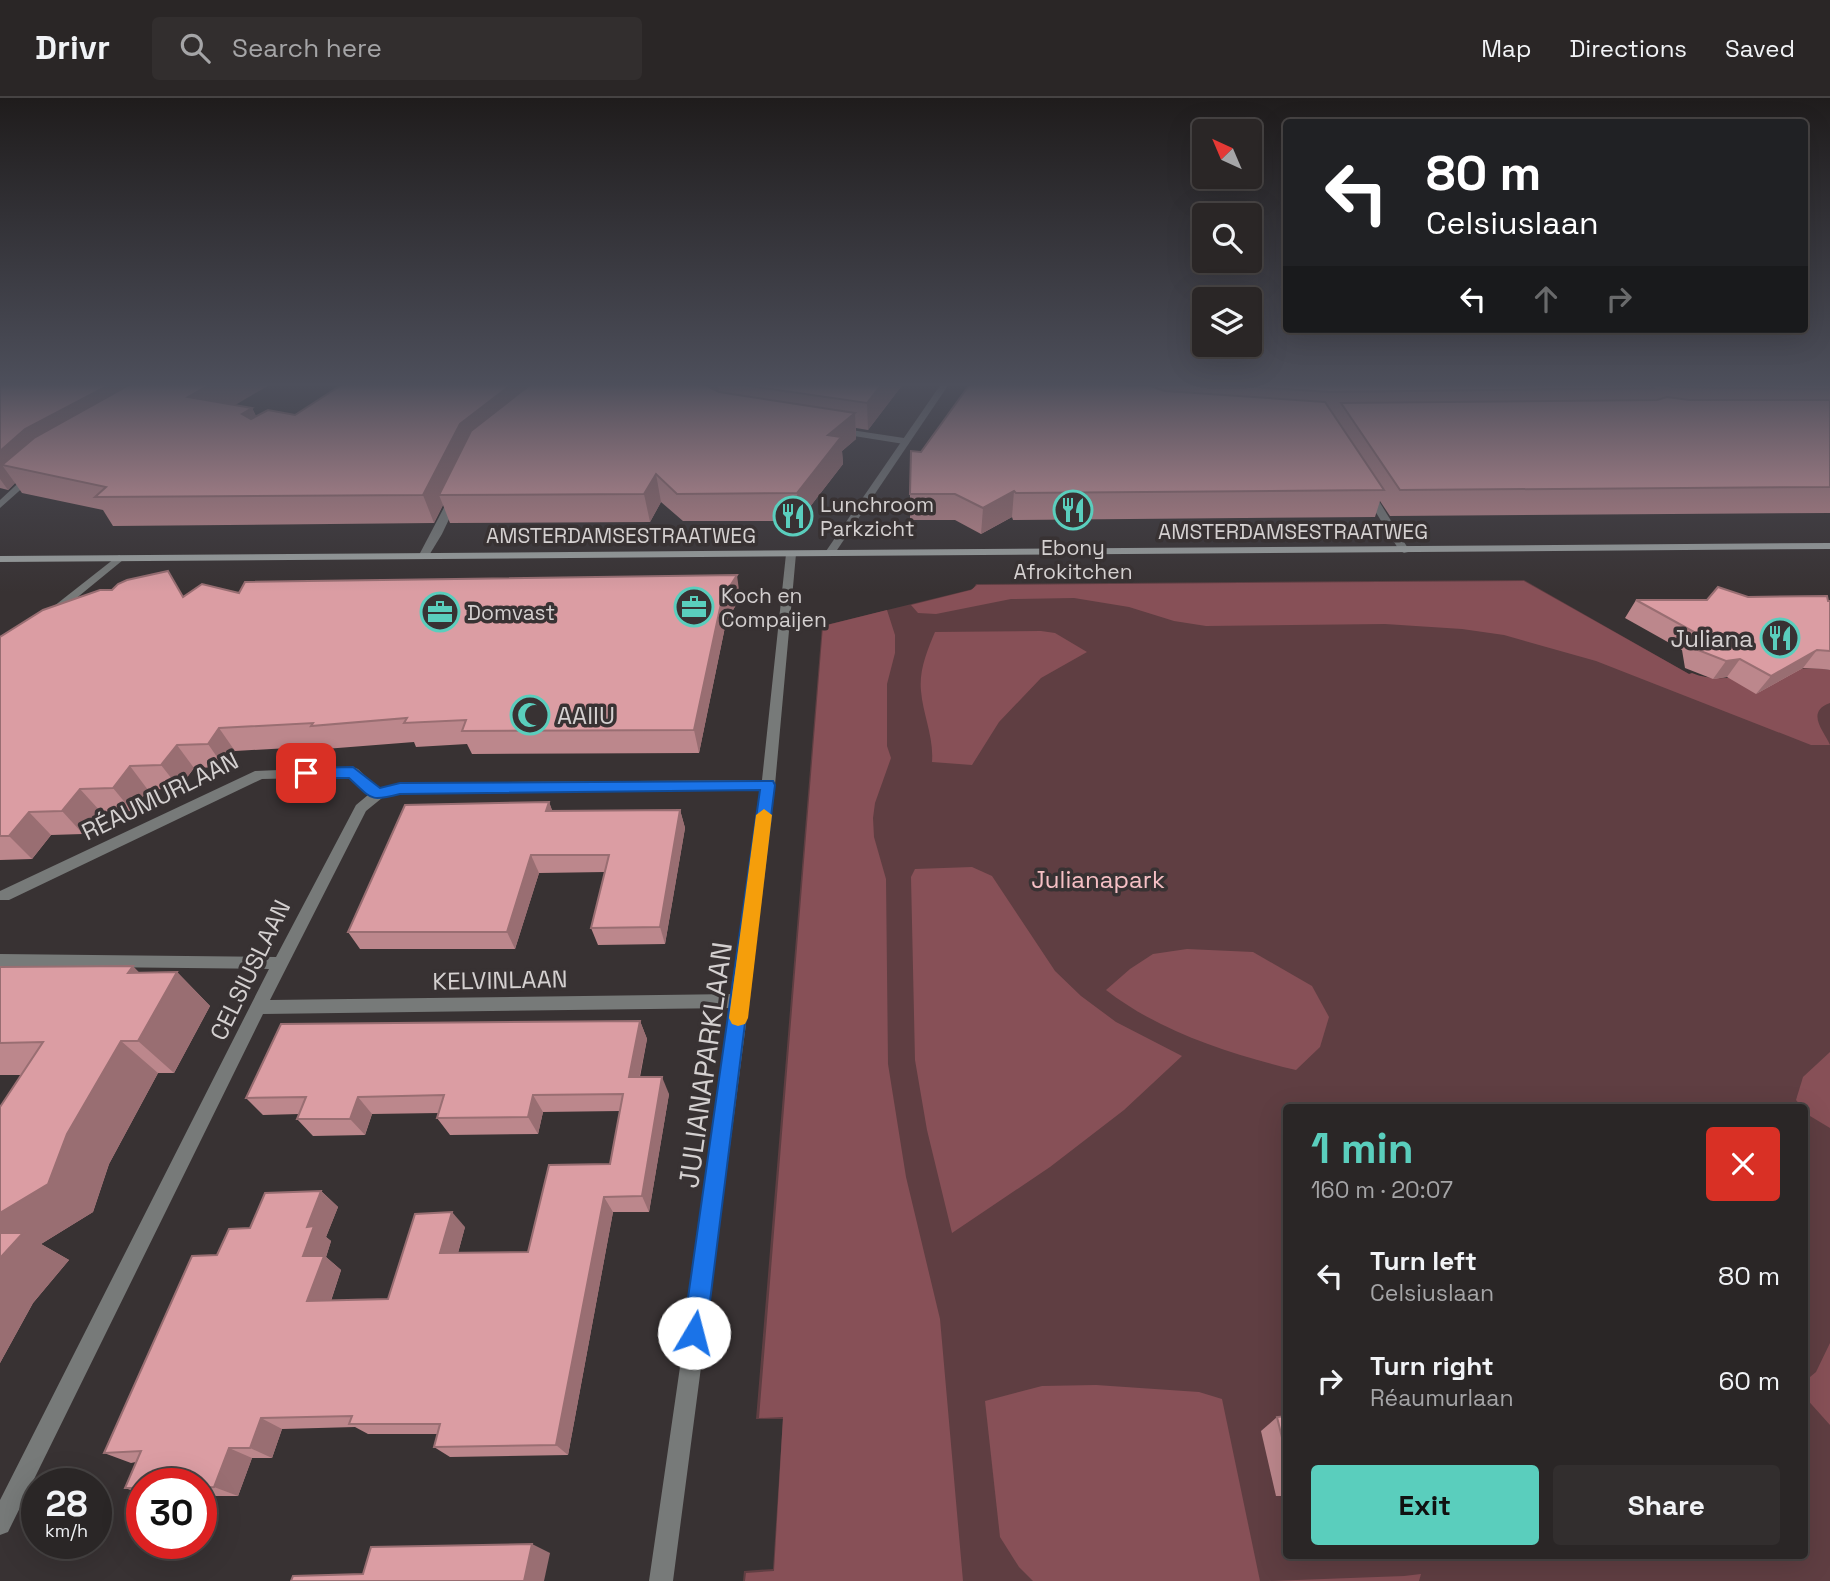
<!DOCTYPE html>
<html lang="en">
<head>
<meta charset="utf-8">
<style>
  body { margin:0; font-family:"Space Grotesk",sans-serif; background:#322e2e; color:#f1f3f6; height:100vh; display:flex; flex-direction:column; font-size:26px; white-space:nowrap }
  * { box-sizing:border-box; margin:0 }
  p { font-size:23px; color:#a5a5a7 }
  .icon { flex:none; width:38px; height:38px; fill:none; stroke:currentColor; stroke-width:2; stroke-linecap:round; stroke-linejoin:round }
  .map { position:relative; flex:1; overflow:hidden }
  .side { position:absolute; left:1283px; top:1006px; width:525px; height:455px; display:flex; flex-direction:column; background:#2a2626; border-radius:7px; box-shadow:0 7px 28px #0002,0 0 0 2px #464343 }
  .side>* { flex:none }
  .banner { position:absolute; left:1283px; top:21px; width:525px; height:214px; border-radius:7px; box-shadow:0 7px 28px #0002,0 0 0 2px #464343; background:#202124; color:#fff; overflow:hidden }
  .needle { width:46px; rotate:316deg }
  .tools { position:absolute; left:1192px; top:21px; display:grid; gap:14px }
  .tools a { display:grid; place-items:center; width:70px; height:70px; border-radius:7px; background:#2a2626; box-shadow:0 7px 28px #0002,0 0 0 2px #464343; font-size:35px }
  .speed { position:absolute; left:21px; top:1370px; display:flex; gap:14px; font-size:35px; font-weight:700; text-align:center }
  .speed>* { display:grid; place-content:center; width:91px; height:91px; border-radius:50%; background:#2a2626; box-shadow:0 7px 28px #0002,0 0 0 2px #464343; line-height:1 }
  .speed small { font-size:18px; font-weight:400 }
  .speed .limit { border:10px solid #d22; background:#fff; color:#111 }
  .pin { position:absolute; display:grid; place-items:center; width:60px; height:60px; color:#fff; margin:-30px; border-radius:14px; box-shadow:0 4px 10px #0006 }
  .me { position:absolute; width:77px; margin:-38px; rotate:8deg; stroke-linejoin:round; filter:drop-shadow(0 0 5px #0008) }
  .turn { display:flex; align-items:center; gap:24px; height:147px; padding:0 28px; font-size:32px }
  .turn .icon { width:91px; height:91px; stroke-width:2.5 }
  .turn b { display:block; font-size:49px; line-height:60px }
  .lanes { display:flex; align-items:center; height:66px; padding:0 28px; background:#0003; justify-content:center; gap:35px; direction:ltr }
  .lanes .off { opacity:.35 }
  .round { display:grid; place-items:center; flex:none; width:74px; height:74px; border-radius:7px; background:#322e2e }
  .overview { display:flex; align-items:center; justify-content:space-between; height:119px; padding:0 28px }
  h1 { font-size:42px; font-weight:800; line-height:52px; color:#5acebd }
  .primary-button { display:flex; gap:14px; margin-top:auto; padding:14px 28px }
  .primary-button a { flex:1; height:80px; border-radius:7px; background:#5acebd; color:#111; font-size:28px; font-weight:800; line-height:80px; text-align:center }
  .primary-button a+a { background:#322e2e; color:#f1f3f6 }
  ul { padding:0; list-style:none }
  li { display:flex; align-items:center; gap:21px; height:105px; padding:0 28px }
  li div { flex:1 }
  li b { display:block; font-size:26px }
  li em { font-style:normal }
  header { display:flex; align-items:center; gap:42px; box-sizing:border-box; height:98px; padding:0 35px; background:#2a2626; border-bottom:2px solid #464343 }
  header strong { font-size:33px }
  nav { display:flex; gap:38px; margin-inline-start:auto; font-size:24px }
  .search { width:490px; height:63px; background:#322e2e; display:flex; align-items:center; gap:18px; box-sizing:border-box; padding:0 24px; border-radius:7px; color:#a5a5a7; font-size:26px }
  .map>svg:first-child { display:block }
  .green { fill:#5f3e42; fill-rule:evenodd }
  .forest { fill:#875057 }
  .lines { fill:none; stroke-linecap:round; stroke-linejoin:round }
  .minor { fill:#777a79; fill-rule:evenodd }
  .tertiary { fill:#777a79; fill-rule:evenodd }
  .secondary { fill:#9ca1a0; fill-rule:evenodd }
  .wall { fill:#bc878c }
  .shaded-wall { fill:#996e72 }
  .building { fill:#db9da3; stroke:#996e72; stroke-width:2 }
  .route { fill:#1a73e8; stroke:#114b97; stroke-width:2 }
  .slow { fill:#f59e0b }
  .labels { text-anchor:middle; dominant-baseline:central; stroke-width:7; stroke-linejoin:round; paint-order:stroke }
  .far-poi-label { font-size:21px; fill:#d4d0d0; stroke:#383233; text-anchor:start }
  .far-street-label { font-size:21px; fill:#d4d0d0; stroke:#383233 }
  .poi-label { font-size:24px; fill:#d4d0d0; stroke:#383233; text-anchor:end }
  .street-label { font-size:24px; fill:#d4d0d0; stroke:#383233 }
  .park-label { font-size:24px; fill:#f6c0c5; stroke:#383233 }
  .near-street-label { font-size:28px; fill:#d4d0d0; stroke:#383233 }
</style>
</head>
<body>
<header>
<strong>Drivr</strong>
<div class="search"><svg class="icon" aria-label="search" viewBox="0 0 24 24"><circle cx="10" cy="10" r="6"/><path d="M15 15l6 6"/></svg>Search here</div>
<nav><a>Map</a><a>Directions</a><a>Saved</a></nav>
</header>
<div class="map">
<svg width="1830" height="1483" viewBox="0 0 1830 1483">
  <rect width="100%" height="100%" fill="#383233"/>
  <path class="green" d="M1524 482 1689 576 1716 581 1803 570 1830 572V1483H743L744 1473 773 1471 783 1321H756L822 528 973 491 976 486ZM1286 1010H1804V1458H1286Z"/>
  <g class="forest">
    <path d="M1524 483 1689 576 1692 575C1729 591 1787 564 1830 572V605C1805 614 1824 633 1830 647H1811L1596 563 1504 537 1462 531 1385 526 1206 528 1174 523 1129 509 1074 500 1011 501 936 516 918 515 911 507 971 492 977 487Z"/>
    <path d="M887 512 895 537V555L887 586V648L891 660 875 705 873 720 874 739 886 781 888 966 906 1079 940 1221 963 1483H745L746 1475 774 1473 783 1319 759 1320 823 528Z"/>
    <path d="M1041 533 1055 535 1087 554 1041 580 999 624 972 667 932 664C934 639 923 617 921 593 919 572 927 553 935 534Z"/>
    <path d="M972 769 992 778 1055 873 1081 898 1116 924 1182 958 1124 1012 1050 1069 952 1135 927 1032 915 962 911 779 915 771Z"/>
    <path d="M1187 851 1253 854 1312 888 1329 919 1320 949 1296 972C1230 956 1160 934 1106 892L1130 871 1153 856Z"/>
    <path d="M1830 954V1030L1810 1018 1796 1002 1803 979Z"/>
    <path d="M1830 1245V1327L1804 1298V1284L1816 1274Z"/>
    <path d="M1096 1287 1199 1294 1222 1301 1260 1483H1033L1019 1469 1000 1439 985 1303 1042 1288Z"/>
    <path d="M1421 1476 1419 1483H1268L1404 1478Z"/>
  </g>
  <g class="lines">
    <g class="minor">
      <path d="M838 330 904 340 908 343 904 346 835 335 834 333Z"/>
      <path d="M28 376 36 378 0 410V402Z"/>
      <path d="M1366 393 1374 395 1409 452 1408 454 1404 455 1399 452 1364 395Z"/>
      <path d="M454 397 459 400 442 436 428 459H420L419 457 449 400Z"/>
      <path d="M791 453 796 456 775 687 749 903 673 1483H649L732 910 263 916 8 1434 0 1437V1402L269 871 0 868V856L276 859 356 707 368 697 350 679 262 681 9 802H0V793L255 673 353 669 358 671 379 691 400 685 762 682 786 456ZM761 692 734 896 270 902 366 713 382 700 400 695Z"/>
      <path d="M119 457 124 460 123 462 57 516H49V512Z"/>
    </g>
    <path class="tertiary" d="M941 286H949L833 458H825L824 456Z"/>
    <path class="secondary" d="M1830 445V451L0 464V458Z"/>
  </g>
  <g class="wall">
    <path d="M0 286 235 307 252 310 256 318 295 317 343 286H903L868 332 856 330V341L842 353 843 366 799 423H683L661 404 650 424 450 425 443 407 434 425 113 428 103 412 22 395 15 385 8 392 0 390Z"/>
    <path d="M970 286H1146L1145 287 1155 290V286H1830V415L1390 418 1380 403 1375 419 1013 422 1012 419 981 436 955 422H910V396L921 354Z"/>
    <path d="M239 495 740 500 726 524 699 655 472 656 467 646 416 649 414 644 325 651 324 648 235 653 224 669 194 670 179 690 148 692 132 713 101 714 83 736 51 737 32 761 0 762V539L184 498Z"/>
    <path d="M1748 499 1830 503V572L1823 571 1803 570 1756 596 1727 579 1713 581 1685 570 1682 552 1625 520 1636 502H1707Z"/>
    <path d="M549 704 552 713 680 712 685 730 665 846 598 847 591 830 605 774 539 775 515 851H360L348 834Z"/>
    <path d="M0 869 139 875 177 874 210 908 174 975H158L109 1066 93 1114 41 1146 69 1162 33 1205 0 1265V1009L21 977H0Z"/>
    <path d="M640 923 647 941 640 979 669 996 649 1114H613L568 1357 450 1359 434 1349 438 1336H368L355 1329 282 1331 272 1360H252L238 1398H201V1386H142V1396L125 1390 136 1364 131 1365 104 1355 217 1157 250 1130 321 1093 338 1109 326 1139 331 1143 326 1159 341 1172 331 1203 388 1201 465 1129 458 1155 528 1154 610 1066 620 1013 543 1014 538 1036 450 1037 437 1020 438 1015 372 1016 365 1037 313 1038 297 1021 299 1016 263 1017 246 1000Z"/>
    <path d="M1286 1318V1398H1276L1261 1333 1277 1319Z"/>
  </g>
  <g class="shaded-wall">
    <path d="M111 286H174L2 367 15 385 8 392 0 381V353L25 331Z"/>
    <path d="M211 286H271L203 326 188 299Z"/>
    <path d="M512 286H554L439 397 443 407 434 425 423 397 460 326Z"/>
    <path d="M707 286H718L719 293 709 302Z"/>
    <path d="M882 286H903L868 332 867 305Z"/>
    <path d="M252 310 265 337 242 316Z"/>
    <path d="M855 315 856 341 842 353 843 366 799 423 797 395 828 337Z"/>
    <path d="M656 376 661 404 650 424 644 396Z"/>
    <path d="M1014 393 1012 419 981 436 983 410Z"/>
    <path d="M737 477 740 500 726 524 699 655 694 632 722 501Z"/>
    <path d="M1817 552 1803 570 1756 596 1771 578Z"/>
    <path d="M1740 561 1727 579 1713 581 1726 563Z"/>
    <path d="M219 630 235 653 224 669 208 646Z"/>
    <path d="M177 647 194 670 179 690 161 667Z"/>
    <path d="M130 668 148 692 132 713 113 690Z"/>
    <path d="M80 691 101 714 83 736 62 713Z"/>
    <path d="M549 704 556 722 546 713Z"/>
    <path d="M680 712 685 730 665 846 660 829Z"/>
    <path d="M29 714 51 737 32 761 9 738Z"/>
    <path d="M531 757 539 775 515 851 507 834Z"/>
    <path d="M133 868 163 899 177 874 210 908 174 975 138 943 128 875Z"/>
    <path d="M640 923 647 941 636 996 629 979Z"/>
    <path d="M121 943 158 975 109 1066 93 1114 41 1146 69 1162 33 1205 0 1265V1115L67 1036Z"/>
    <path d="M662 979 669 996 649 1114 642 1098Z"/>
    <path d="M533 997 543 1014 538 1036 528 1019Z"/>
    <path d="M358 999 372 1016 365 1037 350 1021Z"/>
    <path d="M321 1093 338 1109 326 1139 331 1143 326 1159 341 1172 326 1217 307 1203 303 1158 307 1129Z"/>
    <path d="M604 1099 613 1114 568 1357 556 1347Z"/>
    <path d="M452 1114 465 1129 454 1169 440 1155Z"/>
    <path d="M261 1320 282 1331 272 1360 250 1350Z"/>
    <path d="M229 1350 252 1360 238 1398 214 1389Z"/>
    <path d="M532 1446 550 1455 544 1483H524Z"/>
  </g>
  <g class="building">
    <path d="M0 286H111L25 331 0 353Z"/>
    <path d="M131 286H211L188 299 252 310 242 316 251 321 268 312 295 317 343 286H512L460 326 423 397 95 399 106 389 2 367 34 340Z"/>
    <path d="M531 286H704L719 294 855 315 828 337 841 339 797 395 677 396 656 376 644 396 439 397 471 333Z"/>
    <path d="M737 286H882L867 305Z"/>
    <path d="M970 286H1118L1130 288 1147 287 1165 293 1325 304 1384 392 1016 395 1014 393 983 410 955 396H910L911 353 921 354Z"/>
    <path d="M1213 286H1649L1654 290 1330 294Z"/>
    <path d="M1667 286H1830V291L1671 289Z"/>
    <path d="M1667 299 1689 302H1830V389L1400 392 1341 305 1657 302Z"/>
    <path d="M168 473 183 499 202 486 239 495 245 484 737 477 722 501 694 632 462 633 466 622 404 625 407 620 311 628 313 625 219 630 208 646 177 647 161 667 130 668 113 690 80 691 62 713 29 714 9 738H0V539L43 512 100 492H112L118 486 127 482Z"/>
    <path d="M1718 489 1748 499 1827 498 1828 503H1830V553L1817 552 1771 578 1740 561 1726 563 1698 552 1694 534 1636 502H1707Z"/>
    <path d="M549 704 546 713 680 712 660 829 591 830 609 757H531L507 834H348L405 707Z"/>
    <path d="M133 868 128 875 177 874 138 943H121L67 1036 48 1086 0 1115V1009L43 944 0 945V869Z"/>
    <path d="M640 923 629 979H662L642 1098 604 1099 556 1347 434 1349 440 1326H349L352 1318 261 1320 250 1350H229L214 1389 201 1390V1386H142V1390H125L141 1353 104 1355 192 1158 217 1157 229 1131 250 1130 265 1095 321 1093 307 1129 314 1128 303 1158H324L307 1203 388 1201 415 1116 452 1114 440 1155 528 1154 549 1067 610 1066 623 996 533 997 528 1019 437 1020 444 997 358 999 350 1021H297L306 999 246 1000 281 926Z"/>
    <path d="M0 1135H23L0 1160Z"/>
    <path d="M1286 1318V1356L1277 1319Z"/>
    <path d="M532 1446 524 1483H291L293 1478 363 1476 371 1449Z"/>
  </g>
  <linearGradient id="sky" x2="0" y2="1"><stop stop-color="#1f1c1c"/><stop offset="0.58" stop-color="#4d4f5b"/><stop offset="1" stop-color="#4d4f5b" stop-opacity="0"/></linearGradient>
  <rect width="1830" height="494" fill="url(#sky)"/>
  <path class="route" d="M353 669 380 690 400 685 773 683 775 687 706 1235 702 1243 694 1246 686 1243 683 1235 760 692 400 696C369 704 372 701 349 680H306L299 675 306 670Z"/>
  <path class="slow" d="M764 711 772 717 748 920 745 926 738 928 732 926 729 920 756 717Z"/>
  <defs>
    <symbol id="restaurant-ring" viewBox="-11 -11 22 22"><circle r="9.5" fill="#383233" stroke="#5acebd" stroke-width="1.5"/><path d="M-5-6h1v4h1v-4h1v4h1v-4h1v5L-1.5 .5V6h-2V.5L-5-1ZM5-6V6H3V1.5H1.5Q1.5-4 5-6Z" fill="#5acebd"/></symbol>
    <symbol id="office-ring" viewBox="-11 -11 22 22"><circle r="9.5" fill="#383233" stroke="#5acebd" stroke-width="1.5"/><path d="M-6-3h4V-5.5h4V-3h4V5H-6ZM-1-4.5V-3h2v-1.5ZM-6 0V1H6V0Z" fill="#5acebd"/></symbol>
    <symbol id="mosque-ring" viewBox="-11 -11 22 22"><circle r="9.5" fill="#383233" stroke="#5acebd" stroke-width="1.5"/><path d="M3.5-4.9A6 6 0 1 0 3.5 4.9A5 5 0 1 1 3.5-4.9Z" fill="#5acebd"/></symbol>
  </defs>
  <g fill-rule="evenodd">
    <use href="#restaurant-ring" x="1051" y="390" width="44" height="44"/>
    <use href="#restaurant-ring" x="771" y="396" width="44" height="44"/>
    <use href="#office-ring" x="672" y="487" width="44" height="44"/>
    <use href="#office-ring" x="418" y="492" width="44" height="44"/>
    <use href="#restaurant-ring" x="1758" y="518" width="44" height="44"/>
    <use href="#mosque-ring" x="508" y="595" width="44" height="44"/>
  </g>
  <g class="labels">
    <g class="far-poi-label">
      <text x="820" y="406">Lunchroom<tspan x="820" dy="24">Parkzicht</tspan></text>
      <text x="1073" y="449" text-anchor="middle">Ebony<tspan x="1073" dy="24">Afrokitchen</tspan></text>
      <text x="721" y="497">Koch en<tspan x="721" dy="24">Compaijen</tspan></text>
      <text x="467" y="514">Domvast</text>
    </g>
    <g class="far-street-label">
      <text x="1293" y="433">AMSTERDAMSESTRAATWEG</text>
      <text x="621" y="437">AMSTERDAMSESTRAATWEG</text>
    </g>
    <g class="poi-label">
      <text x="1753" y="540">Juliana</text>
      <text x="557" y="617" text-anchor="start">AAIIU</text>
    </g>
    <g class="street-label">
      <text transform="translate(160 698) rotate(-26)">RÉAUMURLAAN</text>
      <text transform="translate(250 872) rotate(-64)">CELSIUSLAAN</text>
      <text transform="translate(500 882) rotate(-1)">KELVINLAAN</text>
    </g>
    <g class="park-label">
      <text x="1098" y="781">Julianapark</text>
    </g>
    <g class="near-street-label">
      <text transform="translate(705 967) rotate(-82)">JULIANAPARKLAAN</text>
    </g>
  </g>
</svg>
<div class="tools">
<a><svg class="needle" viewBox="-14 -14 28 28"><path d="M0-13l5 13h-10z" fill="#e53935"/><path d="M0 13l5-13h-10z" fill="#a5a5a7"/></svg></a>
<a><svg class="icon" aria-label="search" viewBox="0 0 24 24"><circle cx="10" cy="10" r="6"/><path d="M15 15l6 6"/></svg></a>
<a><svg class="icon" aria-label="layers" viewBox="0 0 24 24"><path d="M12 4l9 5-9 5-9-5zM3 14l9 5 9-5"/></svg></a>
</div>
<div class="speed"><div>28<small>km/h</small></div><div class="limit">30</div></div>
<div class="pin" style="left:306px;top:675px;background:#d93025"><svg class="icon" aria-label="arrive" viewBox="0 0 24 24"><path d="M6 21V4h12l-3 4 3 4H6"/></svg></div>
<svg class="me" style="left:694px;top:1235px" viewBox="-20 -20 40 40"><circle r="19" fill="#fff"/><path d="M0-13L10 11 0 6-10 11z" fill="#1a73e8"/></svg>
<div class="banner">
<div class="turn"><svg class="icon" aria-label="left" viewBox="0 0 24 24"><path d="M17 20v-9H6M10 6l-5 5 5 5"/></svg><div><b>80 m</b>Celsiuslaan</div></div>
<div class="lanes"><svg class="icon" aria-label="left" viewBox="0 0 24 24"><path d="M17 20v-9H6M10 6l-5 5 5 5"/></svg><svg class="icon off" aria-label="ahead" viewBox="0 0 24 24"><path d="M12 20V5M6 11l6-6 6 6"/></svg><svg class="icon off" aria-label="right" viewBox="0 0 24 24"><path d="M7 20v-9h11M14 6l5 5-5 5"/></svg></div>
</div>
<section class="side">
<div class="overview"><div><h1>1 min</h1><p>160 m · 20:07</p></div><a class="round" style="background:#d93025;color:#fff"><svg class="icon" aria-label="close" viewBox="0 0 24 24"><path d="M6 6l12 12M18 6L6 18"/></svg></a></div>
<ul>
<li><svg class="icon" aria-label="left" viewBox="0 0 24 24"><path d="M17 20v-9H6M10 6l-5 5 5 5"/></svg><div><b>Turn left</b><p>Celsiuslaan</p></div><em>80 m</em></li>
<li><svg class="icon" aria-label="right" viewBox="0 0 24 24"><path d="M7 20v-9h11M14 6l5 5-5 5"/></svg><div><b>Turn right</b><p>Réaumurlaan</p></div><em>60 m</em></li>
</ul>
<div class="primary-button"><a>Exit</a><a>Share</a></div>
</section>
</div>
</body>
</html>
